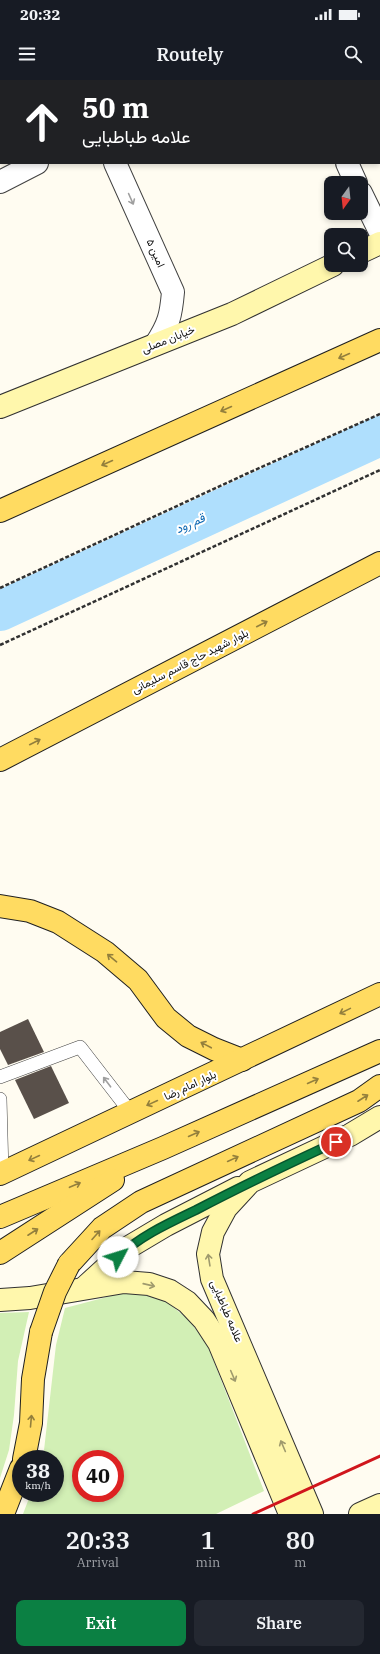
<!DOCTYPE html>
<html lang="en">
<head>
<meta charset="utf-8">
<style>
  body { margin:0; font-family:"IBM Plex Serif",Vazirmatn,serif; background:#242831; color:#f1f3f6; height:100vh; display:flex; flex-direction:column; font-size:15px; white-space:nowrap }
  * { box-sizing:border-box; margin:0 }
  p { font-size:13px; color:#9ea1a6 }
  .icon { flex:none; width:22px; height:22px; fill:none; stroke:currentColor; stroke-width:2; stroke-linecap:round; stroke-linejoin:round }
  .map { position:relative; height:1434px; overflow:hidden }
  .panel { display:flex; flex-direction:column; background:#171b24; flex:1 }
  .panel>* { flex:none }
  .top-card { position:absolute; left:0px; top:0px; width:380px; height:84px; box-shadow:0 2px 6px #0003; background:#202124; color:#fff; overflow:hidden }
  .needle { width:26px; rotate:195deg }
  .tools { position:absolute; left:324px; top:96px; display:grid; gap:8px }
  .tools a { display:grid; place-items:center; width:44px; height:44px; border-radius:8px; background:#171b24; box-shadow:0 2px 6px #0003; font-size:20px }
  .speed { position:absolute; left:12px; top:1370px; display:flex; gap:8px; font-size:20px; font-weight:700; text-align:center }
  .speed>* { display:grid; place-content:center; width:52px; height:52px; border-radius:50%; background:#171b24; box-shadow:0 2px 6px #0003; line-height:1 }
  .speed small { font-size:10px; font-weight:400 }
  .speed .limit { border:6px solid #d22; background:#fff; color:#111 }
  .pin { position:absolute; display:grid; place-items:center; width:34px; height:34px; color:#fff; margin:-17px; border:2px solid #fff; border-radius:50%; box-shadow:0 1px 4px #0007 }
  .me { position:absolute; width:44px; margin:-22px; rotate:50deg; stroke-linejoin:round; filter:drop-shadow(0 0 3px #0008) }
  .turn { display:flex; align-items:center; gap:14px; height:84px; padding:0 16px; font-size:18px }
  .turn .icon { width:52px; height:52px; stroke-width:2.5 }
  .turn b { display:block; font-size:28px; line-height:34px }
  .eta { display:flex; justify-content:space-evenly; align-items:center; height:68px; text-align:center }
  .eta b { font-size:24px; font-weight:600; line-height:28px }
  .button { display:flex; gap:8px; margin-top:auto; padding:8px 16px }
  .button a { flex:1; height:46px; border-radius:8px; background:#0b8043; color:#fff; font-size:16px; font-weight:600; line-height:46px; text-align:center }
  .button a+a { background:#242831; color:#f1f3f6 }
  .status { display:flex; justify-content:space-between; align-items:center; height:28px; padding:0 20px; background:#171b24; direction:ltr }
  .status svg { height:11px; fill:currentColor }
  header { display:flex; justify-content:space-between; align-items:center; height:52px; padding:0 16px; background:#171b24; font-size:18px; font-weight:600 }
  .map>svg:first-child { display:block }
  .green { fill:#d2efb5; fill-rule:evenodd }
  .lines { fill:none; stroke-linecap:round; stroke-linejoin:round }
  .river { stroke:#afdffd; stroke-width:40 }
  .building { fill:#59504a }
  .lane-casing { stroke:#424242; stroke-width:14 }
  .street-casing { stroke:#424242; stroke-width:24 }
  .secondary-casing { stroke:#313131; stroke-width:24 }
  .primary-casing { stroke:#202020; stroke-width:24 }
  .path { stroke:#313131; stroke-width:2.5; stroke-dasharray:4 2; stroke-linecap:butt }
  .lane { stroke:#fff; stroke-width:13 }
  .street { stroke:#fff; stroke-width:22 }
  .secondary { stroke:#fff7ac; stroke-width:22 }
  .primary { stroke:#ffdb61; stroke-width:22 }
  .rail { stroke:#d0161c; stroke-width:3 }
  .primary-bridge-casing { stroke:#202020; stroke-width:24; stroke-linecap:butt }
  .primary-bridge { stroke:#ffdb61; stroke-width:22 }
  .oneway { stroke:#9f9f9f }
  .oneway2 { stroke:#937f3c }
  .oneway3 { stroke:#9f9a6d }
  .route-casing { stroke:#07532c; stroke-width:10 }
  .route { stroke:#0b8043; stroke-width:7 }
  .labels { text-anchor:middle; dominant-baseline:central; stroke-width:4; stroke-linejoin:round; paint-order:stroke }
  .street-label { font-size:11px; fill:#0f0f0f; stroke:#fff }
  .water-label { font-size:12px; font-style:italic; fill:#0965b1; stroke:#fff }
</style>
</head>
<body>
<div class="status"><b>20:32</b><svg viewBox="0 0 49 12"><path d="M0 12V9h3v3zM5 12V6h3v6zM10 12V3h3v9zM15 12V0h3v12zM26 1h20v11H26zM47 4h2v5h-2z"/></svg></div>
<header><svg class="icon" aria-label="menu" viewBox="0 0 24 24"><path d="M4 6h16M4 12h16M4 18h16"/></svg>Routely<svg class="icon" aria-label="search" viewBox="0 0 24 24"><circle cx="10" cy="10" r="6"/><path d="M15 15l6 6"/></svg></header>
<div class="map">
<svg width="380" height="1434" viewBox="0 0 380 1434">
  <rect width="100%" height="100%" fill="#fffcf1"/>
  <g class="green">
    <path d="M122 1213 145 1215 167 1222 189 1240 208 1266 264 1411 216 1434H23L31 1413H55V1379H43L56 1265 65 1228ZM81 1379H115V1413H81Z"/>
    <path d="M29 1232 18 1281 14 1335 9 1370 0 1398V1233Z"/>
  </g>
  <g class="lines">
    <path class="river" d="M0 531 380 356"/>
  </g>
  <g class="building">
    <path d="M28 939 44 972 8 985 0 969V952Z"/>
    <path d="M51 986 69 1023 34 1039 15 1000Z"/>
  </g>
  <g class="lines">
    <defs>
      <g id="lane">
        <path d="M0 997 80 967 131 1033"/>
        <path d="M0 1019 2 1093"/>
      </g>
      <g id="street">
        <path d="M80 0V1"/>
        <path d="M307 0V1"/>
        <path d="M115 83 173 212C171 235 169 244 156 264"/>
        <path d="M347 83 356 103"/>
        <path d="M0 102 37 83"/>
        <path d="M361 113 380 152"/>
      </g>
      <g id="secondary">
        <path d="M361 172 380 163"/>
        <path d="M0 327 232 234 333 185"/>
        <path d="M84 1208 129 1167 166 1145 238 1108"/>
        <path d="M0 1220 30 1218 124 1202 149 1204 170 1211 187 1222 204 1240 219 1263 290 1434"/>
        <path d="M312 1434 212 1199 208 1174 213 1152 226 1128 250 1102 350 1055 380 1037"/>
        <path d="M360 1434 380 1425"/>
      </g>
      <g id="primary">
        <path d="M0 431 380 260"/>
        <path d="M0 680 380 483"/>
        <path d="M0 826 30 831 58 842 105 872 138 900 166 938 188 956 214 969 242 980"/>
        <path d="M0 1094 380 914"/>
        <path d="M0 1137 163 1068 380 971"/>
        <path d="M0 1173 113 1100"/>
        <path d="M69 1184 102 1148 141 1122 359 1021 380 1006"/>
        <path d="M24 1379 31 1343 33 1299 41 1252"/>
        <path d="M3 1434 21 1388"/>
      </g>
    </defs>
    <use href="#lane" class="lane-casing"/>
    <use href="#street" class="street-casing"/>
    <use href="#secondary" class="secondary-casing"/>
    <use href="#primary" class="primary-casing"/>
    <g class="path">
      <path d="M0 508 246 394 380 334"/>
      <path d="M0 565 380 390"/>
    </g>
    <use href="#lane" class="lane"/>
    <use href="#street" class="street"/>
    <use href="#secondary" class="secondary"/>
    <use href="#primary" class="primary"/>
    <path class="rail" d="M253 1434 380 1376"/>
    <defs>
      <path id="primary-bridge" d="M41 1252 55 1212 69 1184"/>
    </defs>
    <use href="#primary-bridge" class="primary-bridge-casing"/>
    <use href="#primary-bridge" class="primary-bridge"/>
  </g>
  <defs><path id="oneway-shaft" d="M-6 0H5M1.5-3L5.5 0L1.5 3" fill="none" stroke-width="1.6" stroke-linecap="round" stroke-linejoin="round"/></defs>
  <g class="oneway">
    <use href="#oneway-shaft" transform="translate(131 119) rotate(66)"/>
    <use href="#oneway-shaft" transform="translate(107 1002) rotate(-127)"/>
  </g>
  <g class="oneway2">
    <use href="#oneway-shaft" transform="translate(344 276) rotate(156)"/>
    <use href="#oneway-shaft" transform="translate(226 329) rotate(156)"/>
    <use href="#oneway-shaft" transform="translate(107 383) rotate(156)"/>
    <use href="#oneway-shaft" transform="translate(262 544) rotate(-27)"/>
    <use href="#oneway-shaft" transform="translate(35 662) rotate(-27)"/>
    <use href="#oneway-shaft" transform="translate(112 878) rotate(-140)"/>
    <use href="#oneway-shaft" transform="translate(345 931) rotate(154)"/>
    <use href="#oneway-shaft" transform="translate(206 965) rotate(-152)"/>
    <use href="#oneway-shaft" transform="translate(313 1001) rotate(-24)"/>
    <use href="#oneway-shaft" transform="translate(363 1018) rotate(-33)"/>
    <use href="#oneway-shaft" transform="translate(152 1023) rotate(155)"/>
    <use href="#oneway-shaft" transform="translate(194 1054) rotate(-24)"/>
    <use href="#oneway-shaft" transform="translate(34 1078) rotate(155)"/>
    <use href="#oneway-shaft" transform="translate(233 1079) rotate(-25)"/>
    <use href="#oneway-shaft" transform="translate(75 1105) rotate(-23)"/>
    <use href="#oneway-shaft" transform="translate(33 1152) rotate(-33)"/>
    <use href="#oneway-shaft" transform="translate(96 1155) rotate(-48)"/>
    <use href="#oneway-shaft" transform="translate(31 1341) rotate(-85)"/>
  </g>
  <g class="oneway3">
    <use href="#oneway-shaft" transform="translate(209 1180) rotate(-99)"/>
    <use href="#oneway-shaft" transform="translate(149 1205) rotate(13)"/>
    <use href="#oneway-shaft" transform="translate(233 1296) rotate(67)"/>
    <use href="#oneway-shaft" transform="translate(283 1366) rotate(-113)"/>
  </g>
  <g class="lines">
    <defs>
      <path id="route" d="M118 1177C140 1156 169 1143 196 1130 242 1106 288 1084 336 1062"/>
    </defs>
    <use href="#route" class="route-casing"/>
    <use href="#route" class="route"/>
  </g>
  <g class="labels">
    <g class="street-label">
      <text transform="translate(156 173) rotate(66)">امین ۵</text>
      <text transform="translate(168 259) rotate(-22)">خیابان مصلی</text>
      <text transform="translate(190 581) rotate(-27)">بلوار شهید حاج قاسم سلیمانی</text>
      <text transform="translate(190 1005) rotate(-25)">بلوار امام رضا</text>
      <text transform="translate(227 1231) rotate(67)">علامه طباطبایی</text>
    </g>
    <g class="water-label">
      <text transform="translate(190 443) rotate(-25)">قم رود</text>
    </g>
  </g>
</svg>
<div class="tools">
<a><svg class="needle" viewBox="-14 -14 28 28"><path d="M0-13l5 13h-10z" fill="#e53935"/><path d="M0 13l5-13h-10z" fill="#9ea1a6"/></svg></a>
<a><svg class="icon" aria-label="search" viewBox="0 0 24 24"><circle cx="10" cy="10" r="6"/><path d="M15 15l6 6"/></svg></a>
</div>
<div class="speed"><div>38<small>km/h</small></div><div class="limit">40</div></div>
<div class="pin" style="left:336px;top:1062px;background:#d93025"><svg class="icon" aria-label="arrive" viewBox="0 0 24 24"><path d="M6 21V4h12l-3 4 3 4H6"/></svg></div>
<svg class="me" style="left:118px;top:1177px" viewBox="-20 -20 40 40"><circle r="19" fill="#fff"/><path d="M0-13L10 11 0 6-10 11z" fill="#0b8043"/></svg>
<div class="top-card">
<div class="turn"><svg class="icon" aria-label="ahead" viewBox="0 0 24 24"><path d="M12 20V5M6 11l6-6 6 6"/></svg><div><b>50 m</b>علامه طباطبایی</div></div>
</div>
</div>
<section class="panel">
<div class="eta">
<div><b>20:33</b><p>Arrival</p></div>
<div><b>1</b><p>min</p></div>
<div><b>80</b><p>m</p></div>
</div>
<div class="button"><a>Exit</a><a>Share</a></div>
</section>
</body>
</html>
